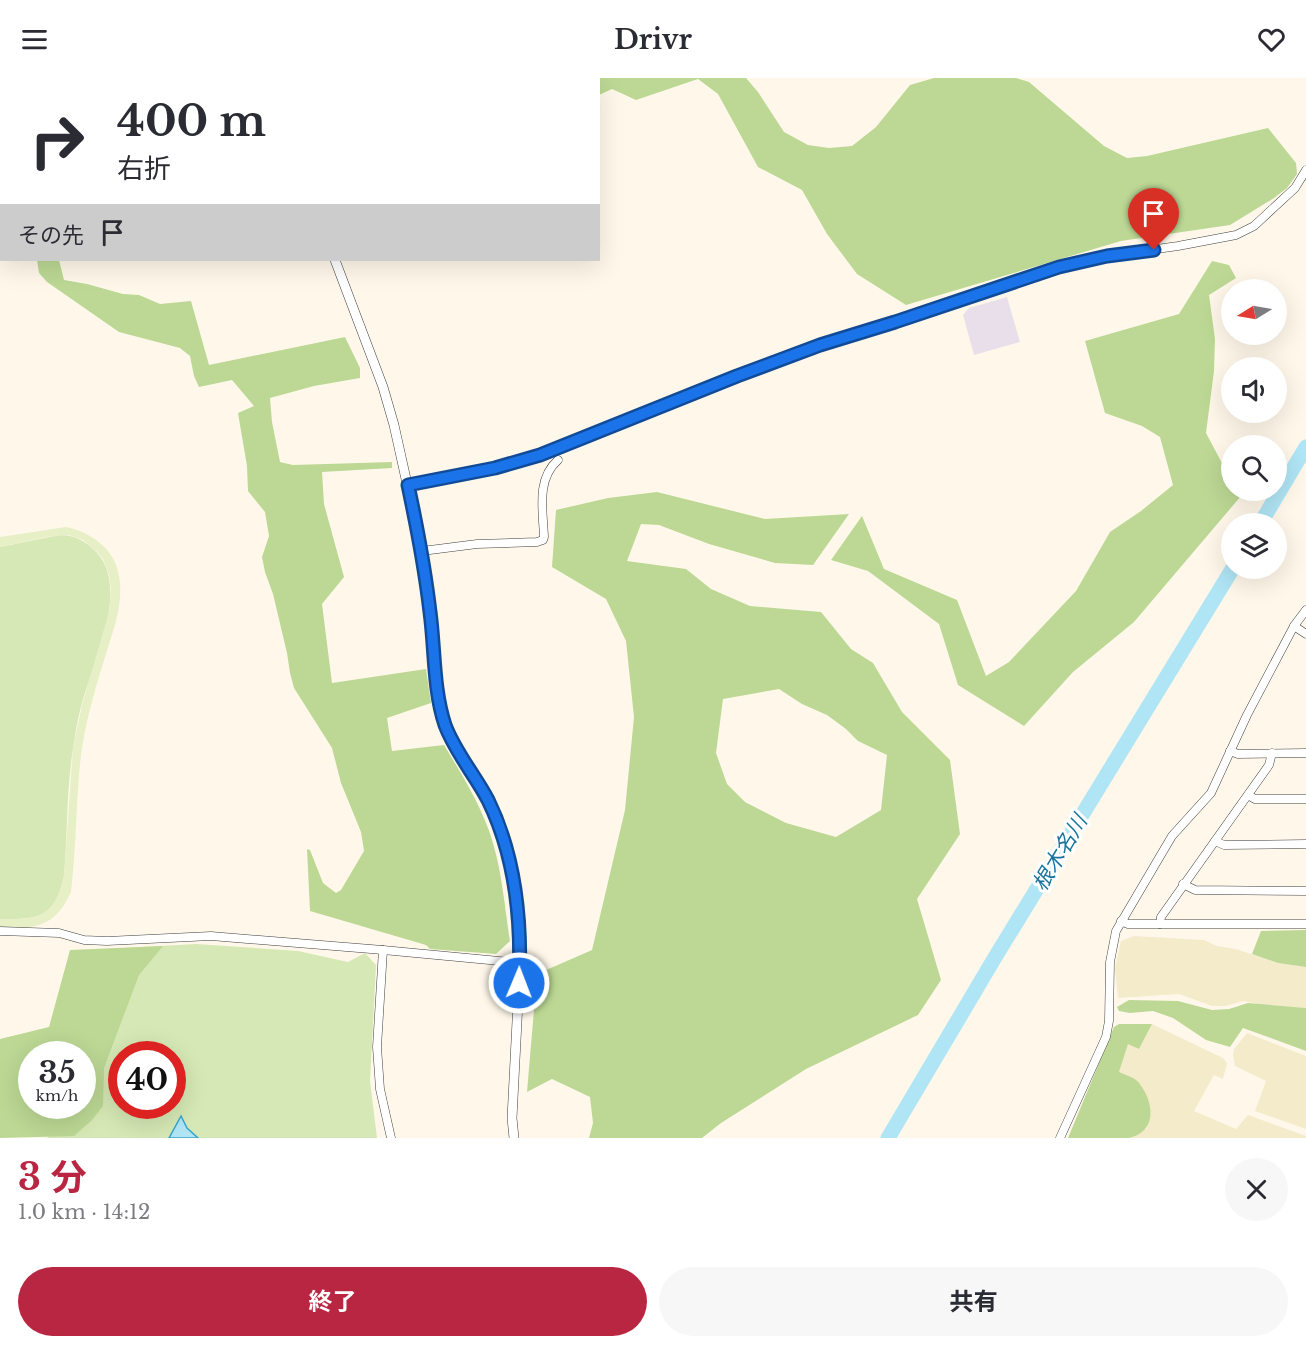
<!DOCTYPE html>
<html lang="ja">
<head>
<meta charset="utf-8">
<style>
  body { margin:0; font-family:"Libre Baskerville","Noto Sans JP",serif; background:#f7f7f7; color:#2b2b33; height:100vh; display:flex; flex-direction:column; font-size:22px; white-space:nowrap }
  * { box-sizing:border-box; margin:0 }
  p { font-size:20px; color:#7c7c81 }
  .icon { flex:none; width:33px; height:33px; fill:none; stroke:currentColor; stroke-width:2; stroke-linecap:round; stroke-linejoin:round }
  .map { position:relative; height:1060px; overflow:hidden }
  .details { display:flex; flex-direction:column; background:#fff; flex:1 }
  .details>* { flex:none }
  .banner { position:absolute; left:0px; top:0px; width:600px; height:183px; box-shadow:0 6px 24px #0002; background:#fff; color:#2b2b33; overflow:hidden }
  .needle { width:39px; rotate:259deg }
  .fabs { position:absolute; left:1221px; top:201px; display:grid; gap:12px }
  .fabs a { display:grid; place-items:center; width:66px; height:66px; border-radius:50%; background:#fff; box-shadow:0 6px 24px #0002; font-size:30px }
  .speed { position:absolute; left:18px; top:963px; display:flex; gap:12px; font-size:30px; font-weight:700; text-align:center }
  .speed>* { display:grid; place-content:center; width:78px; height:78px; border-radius:50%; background:#fff; box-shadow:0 6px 24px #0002; line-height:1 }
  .speed small { font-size:15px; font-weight:400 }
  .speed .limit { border:9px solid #d22; background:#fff; color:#111 }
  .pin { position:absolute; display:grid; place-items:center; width:51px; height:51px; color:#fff; margin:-62px -26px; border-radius:50% 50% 50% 0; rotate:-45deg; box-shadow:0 0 6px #0007 }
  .pin .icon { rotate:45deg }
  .me { position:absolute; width:66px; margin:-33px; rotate:1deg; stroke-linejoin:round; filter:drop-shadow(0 0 4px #0008) }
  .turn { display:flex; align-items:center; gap:21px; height:126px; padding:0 18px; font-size:27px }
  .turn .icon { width:78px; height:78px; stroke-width:2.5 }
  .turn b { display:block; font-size:42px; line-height:51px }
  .then { display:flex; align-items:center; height:57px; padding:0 18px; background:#0003; gap:12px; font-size:22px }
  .round { display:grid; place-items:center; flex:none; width:63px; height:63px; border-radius:32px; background:#f7f7f7 }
  .headline { display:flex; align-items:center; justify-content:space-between; height:102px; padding:0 18px }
  h1 { font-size:36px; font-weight:700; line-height:45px; color:#b92641 }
  .button { display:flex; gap:12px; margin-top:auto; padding:12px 18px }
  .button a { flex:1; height:69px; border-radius:36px; background:#b92641; color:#fff; font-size:24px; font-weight:700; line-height:69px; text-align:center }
  .button a+a { background:#f7f7f7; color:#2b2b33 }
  header { display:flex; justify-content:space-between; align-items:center; height:78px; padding:0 18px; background:#fff; font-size:27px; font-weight:700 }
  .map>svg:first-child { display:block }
  .industrial { fill:#e8dfea }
  .farmland { fill:#f4ebcb }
  .green { fill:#d6e8b5; fill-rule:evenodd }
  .forest { fill:#bcd894; fill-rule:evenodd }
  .pitch { fill:#e7efc6 }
  .water { fill:#b0e5f5; stroke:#37a4cb; stroke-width:1.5 }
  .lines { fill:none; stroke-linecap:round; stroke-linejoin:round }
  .river { stroke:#b0e5f5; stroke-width:15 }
  .minor-casing { stroke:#3e3e3e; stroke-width:9 }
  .tertiary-casing { stroke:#3e3e3e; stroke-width:10 }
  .minor { stroke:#fff; stroke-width:8 }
  .tertiary { stroke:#fff; stroke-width:9 }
  .route-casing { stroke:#114b97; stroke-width:15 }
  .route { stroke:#1a73e8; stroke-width:10 }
  .labels { text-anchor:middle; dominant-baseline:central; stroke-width:6; stroke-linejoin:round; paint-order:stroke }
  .water-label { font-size:21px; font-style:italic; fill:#17739b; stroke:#fff }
</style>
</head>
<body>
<header><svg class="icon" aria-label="menu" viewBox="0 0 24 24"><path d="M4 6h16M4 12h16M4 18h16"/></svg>Drivr<svg class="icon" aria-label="heart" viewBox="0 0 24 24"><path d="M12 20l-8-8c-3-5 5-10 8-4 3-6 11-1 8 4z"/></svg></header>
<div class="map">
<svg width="1306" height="1060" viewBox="0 0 1306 1060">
  <rect width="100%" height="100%" fill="#fff8ea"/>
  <path class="industrial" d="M1007 219 1020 264 974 277 963 237 969 230Z"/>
  <g class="farmland">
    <path d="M1134 858 1204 862 1217 868 1236 871 1278 885 1306 889V930L1262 927 1244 923 1225 928H1212L1179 916 1118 920 1115 890 1121 863Z"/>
    <path d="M1152 946 1223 980 1227 985 1223 1001 1214 997 1194 1033 1236 1051 1248 1037 1306 1058V1060H1129L1147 1050 1119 994 1128 965 1139 971Z"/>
    <path d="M1247 955 1306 978V1051L1255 1033 1266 1003 1235 988 1233 977 1234 971Z"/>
  </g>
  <g class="green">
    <path d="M59 457C73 457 82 461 92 470 132 503 96 580 83 621 79 635 76 650 74 665 66 709 68 754 64 798 55 839 39 842 0 841V469Z"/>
    <path d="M196 866 298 873 348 884 365 875 376 887 370 1003 377 1060H47L82 1028 105 871ZM122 976H172V1028H122Z"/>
  </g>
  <g class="forest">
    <path d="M0 0 33 1 2 2 0 162Z"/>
    <path d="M568 0H746L758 14 784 54 808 67 829 70 852 68 876 49 910 7 934 0H1016L1029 4 1104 68 1127 80 1147 78 1268 50 1296 85 1297 96 1287 110 1274 120 1230 147 1121 163 906 227 857 196 827 156 802 112 758 89 718 16 698 1 636 22 612 11 599 17 598 2 566 1Z"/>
    <path d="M37 182H59L64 202 87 206 123 216 139 217 160 226 191 223 209 287 345 259 360 290V300L314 308 270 320 272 344 280 384 293 387 392 384V390L322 394 324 426 344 499 322 526 332 605 426 591 431 625 387 640 392 673 444 667C459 692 475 717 486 745 501 781 504 824 510 863L496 876 430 871 426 867 310 833 307 771 310 772 323 805 336 815 341 812 364 773 361 754 341 705 332 670 294 610 290 595 287 575 273 516 265 494 262 479 269 458 265 434 248 413 247 388 238 335 254 328 232 302 199 309 194 298 190 278 180 270 119 254 47 204 39 195Z"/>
    <path d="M1212 183 1229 187 1236 200 1209 217 1215 261 1214 293 1206 355 1231 402 1232 412 1237 413 1241 418 1134 544 1073 594 1024 648 958 607 939 546 868 493 831 482 862 438 884 491 957 522 986 598 1009 584 1076 513 1110 454 1141 433 1173 407 1160 359 1142 348 1105 335 1085 263 1179 236Z"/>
    <path d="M657 414 765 441 849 436 813 487 775 485 709 466 659 447 641 446 627 483 686 491 711 511 750 528 821 534 851 571 873 585 902 634 950 682 960 756 917 821 941 902 918 937 806 991 721 1045 702 1060H589L593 1045 590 1019 552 1001 527 1014 537 896 592 872 625 732 634 639 626 563 606 521 552 489 556 432 608 420ZM779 611 802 626 827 637 846 651 858 663 887 677 881 732 836 759 786 745 745 724 727 706 716 675 723 621Z"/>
    <path d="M1306 852V889L1278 885 1252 876 1261 853Z"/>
    <path d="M163 868 139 897 104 990 103 1028 92 1042 74 1058 0 1060V961L49 949 70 872ZM32 976H82V1028H32Z"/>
    <path d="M1129 922 1178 923 1212 932 1229 931 1248 925 1306 930V973L1243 950 1230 969 1206 962 1173 940 1153 933 1130 935 1119 933 1117 929Z"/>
    <path d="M1119 946H1152L1139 971 1128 966 1119 994C1125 997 1135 999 1139 1005 1154 1024 1158 1053 1129 1060 1116 1060 1083 1060 1068 1060L1114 949Z"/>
  </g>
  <path class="pitch" d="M66 449C87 453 111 468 117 490 125 515 117 542 109 566 97 605 84 645 80 686 76 728 76 771 71 814 55 849 36 851 0 850V841C39 842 55 839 64 798L73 669 83 623 109 534 111 510 109 497 103 481 96 473 83 462 69 457 46 459 0 469V459Z"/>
  <path class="water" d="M181 1038 187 1050 198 1060H169Z"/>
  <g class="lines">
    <g class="river">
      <path d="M1260 446 1306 369"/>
      <path d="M888 1060 994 881 1233 490"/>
    </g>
    <defs>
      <g id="minor">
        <path d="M408 407 495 390 540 377 737 298 820 268 895 244 1059 189 1107 178 1178 168 1236 157 1254 148 1295 110 1306 92"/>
        <path d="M422 473 477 466 537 464 543 462 544 459C543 433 536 401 558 382"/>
        <path d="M1294 548 1306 556"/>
        <path d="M1230 673 1238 676 1306 675"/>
        <path d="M1248 717 1255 721H1306"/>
        <path d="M1215 763 1224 767 1306 766"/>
        <path d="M1183 806 1195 812 1306 813"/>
        <path d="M1121 843 1128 846H1306"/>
        <path d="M1160 846 1161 839 1269 687 1272 675"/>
        <path d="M0 853 59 855 84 862 107 863 211 858 383 872"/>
        <path d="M391 1060 380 1011 377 969 383 872 520 885"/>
        <path d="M1060 1060 1106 959 1109 943 1110 884 1116 853 1172 758 1211 715 1247 637 1294 548 1306 532"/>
      </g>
      <g id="tertiary">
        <path d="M273 0V2"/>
        <path d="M335 182 383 309 394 347 422 473 439 620 445 647 488 723 503 760 513 801 519 842 520 885 512 1040 514 1060"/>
      </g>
    </defs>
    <use href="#minor" class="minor-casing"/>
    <use href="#tertiary" class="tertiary-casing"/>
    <use href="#minor" class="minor"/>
    <use href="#tertiary" class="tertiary"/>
  </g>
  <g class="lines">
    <defs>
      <path id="route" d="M519 905C522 843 516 779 488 722 475 697 455 674 445 647 433 611 435 570 430 534 425 491 417 449 408 407L495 390 540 377 737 298 820 267 895 244 1059 189 1107 178 1154 172"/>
    </defs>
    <use href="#route" class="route-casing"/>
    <use href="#route" class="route"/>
  </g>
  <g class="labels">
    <g class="water-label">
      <text transform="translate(1060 775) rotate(-59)">根木名川</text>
    </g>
  </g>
</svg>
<div class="fabs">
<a><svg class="needle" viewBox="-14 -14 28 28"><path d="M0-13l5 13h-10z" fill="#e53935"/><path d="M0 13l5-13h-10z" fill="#7c7c81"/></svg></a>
<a><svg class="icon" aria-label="sound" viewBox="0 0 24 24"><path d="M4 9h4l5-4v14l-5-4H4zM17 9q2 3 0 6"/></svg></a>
<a><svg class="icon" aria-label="search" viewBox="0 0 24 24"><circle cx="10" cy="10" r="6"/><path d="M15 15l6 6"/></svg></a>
<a><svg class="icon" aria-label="layers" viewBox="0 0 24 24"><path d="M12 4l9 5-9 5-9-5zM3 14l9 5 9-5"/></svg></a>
</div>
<div class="speed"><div>35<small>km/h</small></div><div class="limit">40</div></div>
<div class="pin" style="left:1154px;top:172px;background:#d93025"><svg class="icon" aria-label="arrive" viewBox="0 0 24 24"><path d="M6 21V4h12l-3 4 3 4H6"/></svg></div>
<svg class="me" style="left:519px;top:905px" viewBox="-20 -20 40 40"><circle r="17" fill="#1a73e8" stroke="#fff" stroke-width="3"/><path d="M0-11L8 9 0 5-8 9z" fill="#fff"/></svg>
<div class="banner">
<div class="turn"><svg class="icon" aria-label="right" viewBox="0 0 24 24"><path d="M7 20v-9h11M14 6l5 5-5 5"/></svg><div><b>400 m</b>右折</div></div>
<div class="then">その先<svg class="icon" aria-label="arrive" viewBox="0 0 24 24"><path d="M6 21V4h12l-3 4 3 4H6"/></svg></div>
</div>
</div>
<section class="details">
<div class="headline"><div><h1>3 分</h1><p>1.0 km · 14:12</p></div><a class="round"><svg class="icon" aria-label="close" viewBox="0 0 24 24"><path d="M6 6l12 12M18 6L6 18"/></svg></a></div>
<div class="button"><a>終了</a><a>共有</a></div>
</section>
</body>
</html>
